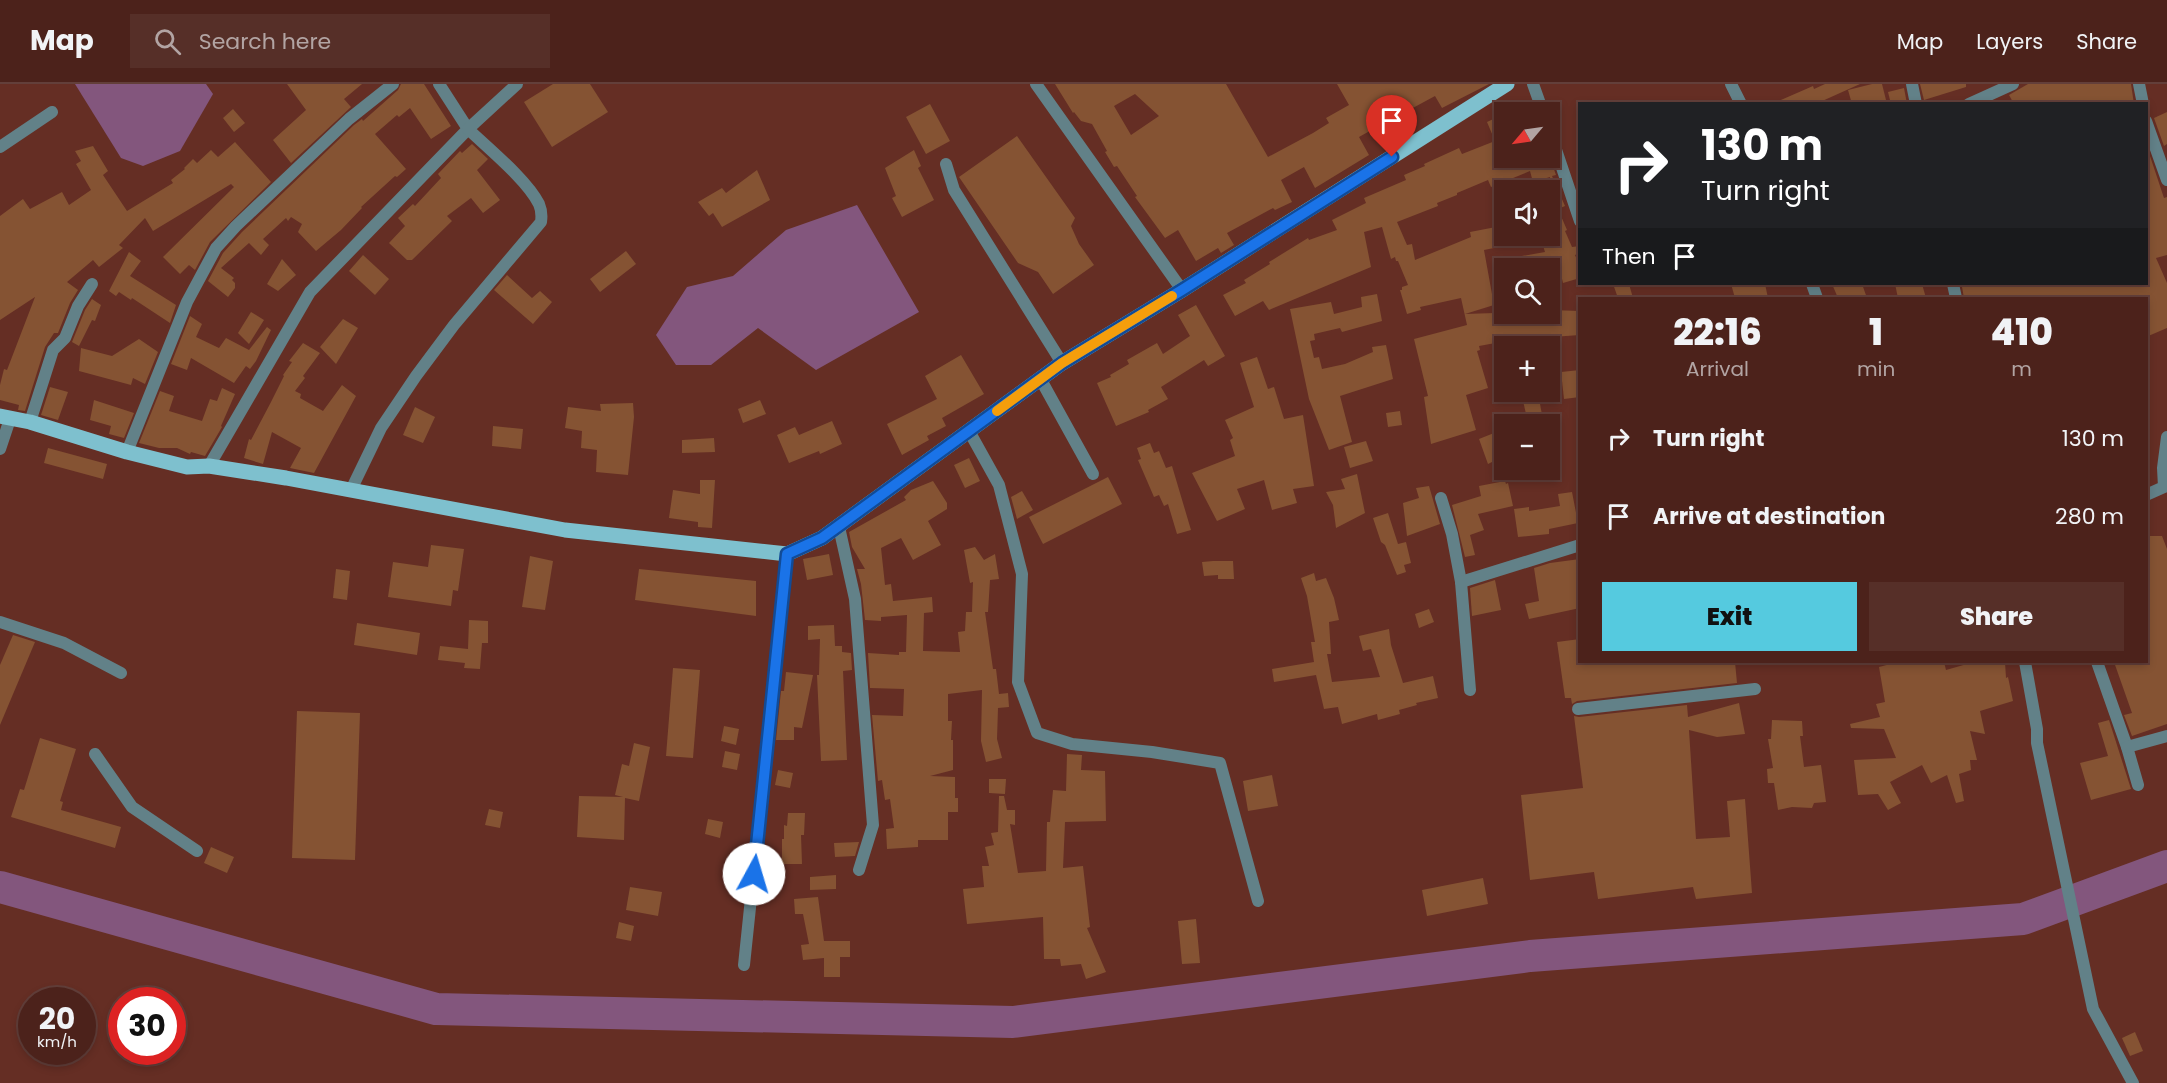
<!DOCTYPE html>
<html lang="en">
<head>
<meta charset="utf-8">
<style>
  body { margin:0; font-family:Poppins,sans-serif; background:#562f28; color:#f1f3f6; height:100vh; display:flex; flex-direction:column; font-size:22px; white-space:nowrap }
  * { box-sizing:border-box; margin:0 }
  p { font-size:20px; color:#b2a4a3 }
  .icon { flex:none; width:33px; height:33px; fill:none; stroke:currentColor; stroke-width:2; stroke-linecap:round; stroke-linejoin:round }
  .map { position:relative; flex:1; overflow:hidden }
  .side { position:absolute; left:1578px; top:213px; width:570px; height:366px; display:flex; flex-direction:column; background:#4c221b; border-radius:0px; box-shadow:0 3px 9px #0003,0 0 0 2px #633f3a }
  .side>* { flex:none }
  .hud { position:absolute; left:1578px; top:18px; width:570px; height:183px; border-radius:0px; box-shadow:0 3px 9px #0003,0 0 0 2px #633f3a; background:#202124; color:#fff; overflow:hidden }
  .needle { width:39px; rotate:241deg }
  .buttons { position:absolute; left:1494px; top:18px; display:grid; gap:12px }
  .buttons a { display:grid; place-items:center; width:66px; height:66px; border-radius:0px; background:#4c221b; box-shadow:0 3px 9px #0003,0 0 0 2px #633f3a; font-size:30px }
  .speed { position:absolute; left:18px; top:903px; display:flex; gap:12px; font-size:30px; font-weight:700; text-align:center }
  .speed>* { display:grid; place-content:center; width:78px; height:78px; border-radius:50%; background:#4c221b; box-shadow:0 3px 9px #0003,0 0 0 2px #633f3a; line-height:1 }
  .speed small { font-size:15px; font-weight:400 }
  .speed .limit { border:9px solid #d22; background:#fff; color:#111 }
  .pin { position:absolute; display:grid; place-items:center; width:51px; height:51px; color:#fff; margin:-62px -26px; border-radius:50% 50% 50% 0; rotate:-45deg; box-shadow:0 0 6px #0007 }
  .pin .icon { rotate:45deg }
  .me { position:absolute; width:66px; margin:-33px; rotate:6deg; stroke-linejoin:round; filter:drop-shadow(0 0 4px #0008) }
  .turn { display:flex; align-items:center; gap:21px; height:126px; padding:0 24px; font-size:27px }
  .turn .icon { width:78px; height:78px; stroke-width:2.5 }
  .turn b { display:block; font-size:42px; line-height:51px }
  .then { display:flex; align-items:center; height:57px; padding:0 24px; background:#0003; gap:12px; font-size:22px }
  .eta { display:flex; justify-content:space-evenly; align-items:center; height:102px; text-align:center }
  .eta b { font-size:36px; font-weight:800; line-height:42px }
  .action { display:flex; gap:12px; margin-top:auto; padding:12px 24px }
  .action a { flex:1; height:69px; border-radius:0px; background:#55cadf; color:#111; font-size:24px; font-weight:800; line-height:69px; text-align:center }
  .action a+a { background:#562f28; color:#f1f3f6 }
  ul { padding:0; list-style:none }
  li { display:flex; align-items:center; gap:18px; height:78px; padding:0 24px }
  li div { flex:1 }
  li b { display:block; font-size:22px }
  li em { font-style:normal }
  header { display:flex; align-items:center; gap:36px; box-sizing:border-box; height:84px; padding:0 30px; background:#4c221b; border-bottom:2px solid #633f3a }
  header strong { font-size:28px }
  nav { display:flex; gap:33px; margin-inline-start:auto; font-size:21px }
  .search { width:420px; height:54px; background:#562f28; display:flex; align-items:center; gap:15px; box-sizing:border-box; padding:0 21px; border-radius:0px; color:#b2a4a3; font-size:22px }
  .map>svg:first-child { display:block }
  .water { fill:#83567d }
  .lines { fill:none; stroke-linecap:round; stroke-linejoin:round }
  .river { stroke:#83567d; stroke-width:32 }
  .building { fill:#855333; fill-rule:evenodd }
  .street { stroke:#628188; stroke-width:12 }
  .primary { stroke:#7ec0ce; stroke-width:15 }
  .route-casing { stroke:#114b97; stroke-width:15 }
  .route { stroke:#1a73e8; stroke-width:10 }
  .slow { stroke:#f59e0b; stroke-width:10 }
</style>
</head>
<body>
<header>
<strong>Map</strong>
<div class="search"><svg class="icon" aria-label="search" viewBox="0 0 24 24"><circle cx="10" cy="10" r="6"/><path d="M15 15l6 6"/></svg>Search here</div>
<nav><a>Map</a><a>Layers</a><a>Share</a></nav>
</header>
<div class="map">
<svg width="2167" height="999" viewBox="0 0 2167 999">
  <rect width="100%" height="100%" fill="#652e24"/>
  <g class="water">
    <path d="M75 0H206L213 10 180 67 143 82 121 74Z"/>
    <path d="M857 121 919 228 816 286 758 244 711 281H676L656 251 687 203 733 192 786 146Z"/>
  </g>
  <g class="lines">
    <path class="river" d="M0 803 436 925 1013 938 1530 872 2023 835 2167 782"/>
  </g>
  <g class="building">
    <path d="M287 0H362L344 15 351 23 291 79 273 56 306 26Z"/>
    <path d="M401 0H424L451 42 431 55 410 24 399 33 397 31 375 50 406 85 397 93 395 92 361 123 362 124 341 146 316 167 298 148 302 140 291 133 288 137 286 134 263 155 269 161 261 171 249 159 221 184 234 194 232 196 235 199V204L228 213 208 197 223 169 242 148 354 41 362 35 363 37 398 6Z"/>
    <path d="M553 0H590L608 28 552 63 524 18Z"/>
    <path d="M1055 0H1226L1268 73 1313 49 1329 39 1326 34 1349 21 1337 0H1489L1442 24 1435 12 1398 32 1399 34 1385 41 1384 39 1359 53 1369 71 1315 104 1304 83 1281 96 1292 118 1275 126 1273 124 1227 149 1234 161 1221 169 1218 164 1196 177 1178 146 1165 154 1135 113 1137 112 1117 82 1114 83 1105 68 1107 67 1092 40 1081 37 1074 28 1073 29ZM1135 10 1159 32 1131 51 1114 22Z"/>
    <path d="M1825 0H1860L1820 18V20H1772L1813 2 1814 5Z"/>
    <path d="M1872 0H1882L1886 16 1871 20H1852L1848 6Z"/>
    <path d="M1920 0H1966V3L1924 16Z"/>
    <path d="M2028 0H2131L2134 20H2014L2009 11Z"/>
    <path d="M1904 4 1907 20H1891L1888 8Z"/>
    <path d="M930 20 950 57 926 70 906 33Z"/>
    <path d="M233 25 245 39 234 48 223 34Z"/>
    <path d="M2167 28V60L2164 62 2154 34Z"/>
    <path d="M1504 30V74H1550L1556 91 1552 92 1565 122 1558 125 1567 146 1565 147 1572 163 1580 162V169L1575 171 1580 182V194L1563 199 1558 178 1541 184H1493V177L1545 168 1540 152H1550V93L1533 98 1530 87 1491 103 1488 96 1457 109V111L1437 119 1438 122 1397 138 1407 161 1412 160 1415 176 1471 153 1470 148 1496 143 1499 163 1484 166 1494 221 1465 230 1495 229 1496 231 1550 230V226L1580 227V251L1512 256 1479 262 1480 266 1477 267 1488 304 1466 311 1476 346 1431 360 1424 313 1428 312 1414 255 1467 241 1461 214 1420 223 1421 226 1407 230 1400 206H1402V203L1408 201 1398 177H1396L1395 173 1391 175 1382 143 1364 148 1371 183 1269 226 1263 217 1235 232 1223 211 1246 199 1244 196 1270 180 1269 178 1308 154 1309 156 1337 146 1332 136 1366 119 1364 114 1406 96 1404 91 1425 82 1424 80 1459 64 1462 70 1495 57 1487 38Z"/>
    <path d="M1017 52 1075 134 1071 142 1079 160 1094 181 1053 210 1038 188 1018 179 959 93Z"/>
    <path d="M235 58 271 98 210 158 195 186 189 181 180 190 163 173 234 103 231 100 153 147 145 134 119 161 123 164 99 183 93 176 67 198 78 206 70 219 58 249H54L45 263 25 327 18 326 19 321 0 316V301L4 285 7 286 35 213 0 236V132L23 115 30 125 62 108 69 121 91 106 76 80 81 77 75 67 93 62 108 87 103 91 127 127 173 99 171 96 185 85 184 84 193 75 197 79 211 66 218 73Z"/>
    <path d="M472 60 488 75 477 86 500 116 483 129 471 114 447 132 452 137 412 176H407L389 159 405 142 398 134 413 120 415 122 441 94 438 90 460 67 462 69Z"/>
    <path d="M914 66 921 82 918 84 934 116 902 133 892 114 896 112 885 84Z"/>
    <path d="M2146 69H2149L2164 114 2167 113V171L2156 174 2167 199V244L2146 253V214H1964L1962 203 1967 202 1966 200H2014V202L2040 200H2146Z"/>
    <path d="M757 86 770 116 722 143 713 129 709 132 698 118 722 104 726 109Z"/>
    <path d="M626 167 636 180 600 208 590 195Z"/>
    <path d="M129 168 141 177 130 192 176 221 170 239 132 214 131 216 119 208 116 212 109 207Z"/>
    <path d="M363 171 389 195 375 211 349 187Z"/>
    <path d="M282 175 296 191 278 207 267 200Z"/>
    <path d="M507 191 532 214 540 207 552 218 533 240 494 206Z"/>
    <path d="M1613 200H1629L1633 214H1618Z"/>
    <path d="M1731 200H1765L1768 214H1735Z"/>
    <path d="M1832 200H1862L1867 214H1838Z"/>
    <path d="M1895 200H1922L1926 214H1898Z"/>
    <path d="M1377 210 1382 237 1342 248 1340 244 1314 250 1315 256 1310 257 1314 274 1319 273 1322 285 1345 280 1373 268 1372 263 1386 261 1393 295 1340 312 1352 358 1329 366 1309 315 1290 225 1331 218 1334 230 1362 223 1361 213Z"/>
    <path d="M92 215 101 221 95 237 92 236 79 262 72 258 85 226Z"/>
    <path d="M1196 221 1225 272 1208 282 1204 276 1161 303 1168 315 1148 326 1149 328 1116 342 1097 299 1111 293 1110 291 1129 280 1127 276 1157 259 1163 270 1190 252 1178 231Z"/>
    <path d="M251 228 264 236 249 260 238 249Z"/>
    <path d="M190 232 202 240 196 253 219 264 226 254 249 266 267 243 271 246 256 277 250 285 246 282 234 299 191 274 187 286 171 280Z"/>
    <path d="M343 235 358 244 336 280 320 263Z"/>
    <path d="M139 255 158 268 145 300 133 294 131 301 79 287 81 264 112 272Z"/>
    <path d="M303 259 320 269 303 292 305 294 295 307 301 310 300 314 323 327 342 301 356 312 314 389 290 384 301 364 272 348 263 380 244 374 249 355 251 356 271 318 284 292 283 291 292 278 289 277Z"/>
    <path d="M961 271 984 310 942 334 946 342 927 352 929 356 902 371 887 340 937 315 925 292Z"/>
    <path d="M1257 273 1268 305 1274 303 1284 335 1303 331 1314 402 1293 405 1297 419 1272 426 1264 396 1237 405 1245 425 1217 437 1192 389 1235 372 1230 356 1233 354 1225 336 1254 323 1240 279Z"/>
    <path d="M1580 286V313L1564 315 1561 288Z"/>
    <path d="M50 303 68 308 58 336 41 331Z"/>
    <path d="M222 304 235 310 221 342 222 343 205 372 191 368 190 370 177 364H159L139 359 160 307 174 312 169 327 202 337 210 315 217 317Z"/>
    <path d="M1539 314 1542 331 1527 334 1523 317Z"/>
    <path d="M94 316 134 329 124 354 109 350 111 342 90 336Z"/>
    <path d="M760 316 766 330 743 339 738 325Z"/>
    <path d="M633 319 634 333 628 391 596 388 597 366 581 364 582 347 565 344 568 323 601 327 600 320Z"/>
    <path d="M415 323 435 333 423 359 403 351Z"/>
    <path d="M1400 327 1402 341 1388 343 1386 329Z"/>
    <path d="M832 337 842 360 820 370 819 367 789 379 777 351 795 343 799 351Z"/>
    <path d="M493 342 523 345 521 365 492 362Z"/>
    <path d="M1504 345V372L1488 380 1479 355Z"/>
    <path d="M714 354 715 368 682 369V356Z"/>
    <path d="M1366 357 1373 377 1350 384 1344 363Z"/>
    <path d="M1150 359 1154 369 1159 367 1166 384 1172 382 1191 446 1177 450 1168 420 1164 422 1159 411 1154 413 1138 376 1141 375 1137 364Z"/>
    <path d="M48 364 107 380 103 395 44 379Z"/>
    <path d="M969 374 980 397 965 404 954 381Z"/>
    <path d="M1357 390 1365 429 1336 444 1333 421 1326 408 1345 405 1341 395Z"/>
    <path d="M1108 393 1122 420 1043 460 1029 433Z"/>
    <path d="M700 396H715L712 444 698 443V438L669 434 673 406 700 410Z"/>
    <path d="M933 397 947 419V425L928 437 941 461 913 476 901 454 881 464 885 501 891 500 893 517 932 513 933 528 924 529 923 567 960 568 958 548 965 547 966 528H972L973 498 970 499 964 466 975 463 984 476 995 470 999 495 990 496 988 528H985L993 585H996L999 610 1008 609 1009 623 998 624 997 655 1002 674 986 678 981 657 982 606 948 610V637H952L951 656H953V686L930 692 955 693V714H958V728H948V756H918V763L887 765 886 745 894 744 890 715 885 716 882 696 878 697 872 631 903 632 904 605 870 604 868 569 899 571V568H906L907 531 881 533V537L865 536 861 500 857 485H865L852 463 849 448 906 416 904 413 911 406Z"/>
    <path d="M1505 397 1506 400 1508 399 1513 422 1478 430 1484 446 1470 451 1475 471 1465 473 1452 421 1481 412 1479 402Z"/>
    <path d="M1429 402 1440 440 1407 452 1403 419 1419 414 1416 404Z"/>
    <path d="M1022 407 1033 426 1017 435 1011 413Z"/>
    <path d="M1572 408 1578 439 1549 445V450L1518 453 1514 425 1529 423V427L1560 422 1558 410Z"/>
    <path d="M1388 429 1398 460 1406 458 1411 479 1404 481 1406 488 1397 491 1385 461 1381 458 1373 434Z"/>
    <path d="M2146 452H2162L2167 465V640L2132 652 2124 631 2132 629 2114 578H2146Z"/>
    <path d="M431 461 464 465 458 507 453 506 451 522 388 513 393 478 428 483Z"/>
    <path d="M829 470 833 491 807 496 803 475Z"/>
    <path d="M530 472 553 477 545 526 522 523Z"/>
    <path d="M1580 475V524L1529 535 1525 520 1539 517 1534 484 1550 479Z"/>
    <path d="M1213 477H1233L1234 495H1218V491L1204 492 1202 478Z"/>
    <path d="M336 485 350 487 347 516 333 514Z"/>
    <path d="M639 485 756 497V532L635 516Z"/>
    <path d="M1314 489 1316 497 1326 494 1334 514 1339 536 1329 538 1331 570H1327L1332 598 1380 593 1371 565 1363 567 1359 552 1389 545 1391 561 1403 599 1433 592 1438 614 1416 619 1417 621 1399 626 1400 630 1378 636 1377 630 1342 640 1338 623 1324 625 1316 591 1274 598 1272 585 1314 578 1311 558H1315L1307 512 1301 494Z"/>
    <path d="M1495 496 1501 526 1472 532 1470 504Z"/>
    <path d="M1429 525 1434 538 1419 544 1415 530Z"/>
    <path d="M469 536 488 537V559H482L480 585 464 584 465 579 438 576 440 562 468 565Z"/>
    <path d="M357 539 420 549 417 571 354 561Z"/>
    <path d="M834 541 835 562H842V568L851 569 852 586 843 587 847 676 821 677 817 591H819L820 555 808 556V542Z"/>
    <path d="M13 551 35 558 0 641V581Z"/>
    <path d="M1580 555V578H1735L1737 599 1577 617 1572 620 1571 614H1565L1557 558Z"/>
    <path d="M1898 578H1944L1946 586 1974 578H2005L2006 594 2008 593 2013 617 1980 627 1985 650 1970 647 1977 676H1970L1971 686 1959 690 1964 717 1956 719 1947 691 1931 699 1922 681 1890 698 1901 719 1888 726 1878 710 1858 711 1854 676 1896 674 1884 645 1851 644 1850 640 1880 633 1876 620 1885 618 1879 583Z"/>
    <path d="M673 584 700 586 693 674 666 672Z"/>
    <path d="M786 588 813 591 802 644 794 643V656H776L781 607H784Z"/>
    <path d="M1739 619 1745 650 1717 653 1689 646 1696 755 1730 753 1727 717 1745 715 1752 809 1696 815 1693 803 1598 815 1594 788 1530 796 1521 711 1583 704 1574 632 1579 633 1687 621 1688 633Z"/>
    <path d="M297 627 360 629 355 776 292 774Z"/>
    <path d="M1772 636 1802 637 1803 652H1800L1804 683 1821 681 1826 718 1814 719 1812 724 1792 723 1778 726 1774 699H1768L1767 685 1773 684 1768 655H1771Z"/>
    <path d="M2109 636 2131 705 2091 716 2080 679 2108 672 2098 639Z"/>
    <path d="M724 642 739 645 736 661 721 657Z"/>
    <path d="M40 654 76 665 60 717 63 718 61 726 121 743 115 764 11 733 20 705 24 706Z"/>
    <path d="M634 659 650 663 639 717 625 714 624 756 577 753 579 712 623 713 615 711 622 680 629 682Z"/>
    <path d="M725 667 740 670 737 686 722 683Z"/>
    <path d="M1067 670 1082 671 1081 686 1105 687 1106 737 1065 738 1063 784 1083 782 1090 843 1087 844 1106 888 1086 895 1081 880 1061 882 1060 875H1044L1043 833 967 840 963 805 984 803 982 782H989L985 763 994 761 991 749 998 748 999 712H1004L1007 726H1015V741L1010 740 1018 789 1046 787 1047 738H1050L1053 706 1066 707Z"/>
    <path d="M778 686 793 689 790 704 775 701Z"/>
    <path d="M1272 691 1278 722 1248 727 1243 697Z"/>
    <path d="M989 695H1006L1005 710 989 709Z"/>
    <path d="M489 725 503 728 500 744 485 741Z"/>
    <path d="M788 729H805L804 751H801L802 780H782V755H784V741L787 742Z"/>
    <path d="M708 735 723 738 720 754 705 750Z"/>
    <path d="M859 758 855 772 835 773 834 759Z"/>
    <path d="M211 763 234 773 227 789 204 779Z"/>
    <path d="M836 791V805L810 806V793Z"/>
    <path d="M1483 794 1488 820 1427 832 1422 806Z"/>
    <path d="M630 803 662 808 658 832 626 826Z"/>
    <path d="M818 813 824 857H850V873H840V893H824V874L803 876 801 861 809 860 803 830H795L794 815Z"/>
    <path d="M1196 835 1200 879 1182 880 1178 837Z"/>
    <path d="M619 838 634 842 631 857 616 854Z"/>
    <path d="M2135 948 2143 967 2130 972 2122 954Z"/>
  </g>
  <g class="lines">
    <g class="street">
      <path d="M1036 0 1182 206"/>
      <path d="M1533 0 1543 28"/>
      <path d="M1731 0 1741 20"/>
      <path d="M1912 0 1916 20"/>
      <path d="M2139 0 2143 20"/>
      <path d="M1969 20 2013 0"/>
      <path d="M2146 37 2167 96"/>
      <path d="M1550 48 1580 137"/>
      <path d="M0 63 52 28"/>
      <path d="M946 80 954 106 1062 279"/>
      <path d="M1812 200 1817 214"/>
      <path d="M1953 200 1956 214"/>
      <path d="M1041 296 1093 390"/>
      <path d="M30 338 53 266 65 254 78 222 92 200"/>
      <path d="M969 347 999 401 1022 490 1018 598 1037 649 1072 660 1152 668 1220 679 1258 817"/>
      <path d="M0 365 10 335"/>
      <path d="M127 368 187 218 216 164 236 142 349 35 393 0"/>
      <path d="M209 382 310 208 468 45 439 0"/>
      <path d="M351 406 381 344 416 292 454 241 541 138C542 131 542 127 539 120 527 96 488 64 468 45L517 0"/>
      <path d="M2146 411 2164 403 2163 384 2167 353"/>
      <path d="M1441 414 1452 450 1461 498 1470 606"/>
      <path d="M839 443 855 515 873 741 859 786"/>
      <path d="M1461 498 1580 461"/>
      <path d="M0 538 64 559 121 589"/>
      <path d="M2025 578 2037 645V659L2093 925 2133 999"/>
      <path d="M2097 578 2127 663 2138 701"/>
      <path d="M1578 625 1755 605"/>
      <path d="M2127 663 2167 652"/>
      <path d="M95 670 132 723 197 767"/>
      <path d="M744 881 787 470"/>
    </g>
    <path class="primary" d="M0 332 30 338 127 368 187 383 209 382 286 394 565 446 787 470 822 454 1062 279 1182 206 1507 0"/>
  </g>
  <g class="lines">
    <defs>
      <path id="route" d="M754 790 787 470 822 454 1062 279 1182 206 1392 73"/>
    </defs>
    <use href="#route" class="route-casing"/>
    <use href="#route" class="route"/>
    <path class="slow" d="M997 327 1062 279 1172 212"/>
  </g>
</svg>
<div class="buttons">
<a><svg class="needle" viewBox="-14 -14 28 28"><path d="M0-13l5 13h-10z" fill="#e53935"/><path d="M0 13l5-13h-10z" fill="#b2a4a3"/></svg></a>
<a><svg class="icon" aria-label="sound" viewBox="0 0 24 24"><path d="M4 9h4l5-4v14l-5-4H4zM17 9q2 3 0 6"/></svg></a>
<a><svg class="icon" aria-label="search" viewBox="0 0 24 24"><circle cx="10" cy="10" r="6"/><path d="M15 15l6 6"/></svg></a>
<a>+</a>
<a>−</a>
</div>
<div class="speed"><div>20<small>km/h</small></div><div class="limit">30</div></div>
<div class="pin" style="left:1392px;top:73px;background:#d93025"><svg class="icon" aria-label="arrive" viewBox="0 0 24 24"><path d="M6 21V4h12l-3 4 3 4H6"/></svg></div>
<svg class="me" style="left:754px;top:790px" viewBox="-20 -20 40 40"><circle r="19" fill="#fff"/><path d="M0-13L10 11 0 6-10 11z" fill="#1a73e8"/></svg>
<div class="hud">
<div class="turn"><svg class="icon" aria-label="right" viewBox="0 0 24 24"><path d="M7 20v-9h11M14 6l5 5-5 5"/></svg><div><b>130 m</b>Turn right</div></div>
<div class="then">Then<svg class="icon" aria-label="arrive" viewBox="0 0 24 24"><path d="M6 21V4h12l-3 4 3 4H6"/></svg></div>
</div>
<section class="side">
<div class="eta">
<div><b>22:16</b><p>Arrival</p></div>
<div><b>1</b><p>min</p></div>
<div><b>410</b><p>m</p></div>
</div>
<ul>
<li><svg class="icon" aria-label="right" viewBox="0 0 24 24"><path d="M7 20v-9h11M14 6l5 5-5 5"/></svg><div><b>Turn right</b></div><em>130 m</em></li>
<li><svg class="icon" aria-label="arrive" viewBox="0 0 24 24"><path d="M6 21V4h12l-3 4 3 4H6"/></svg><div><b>Arrive at destination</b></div><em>280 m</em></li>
</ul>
<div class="action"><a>Exit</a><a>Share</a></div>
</section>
</div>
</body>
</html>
